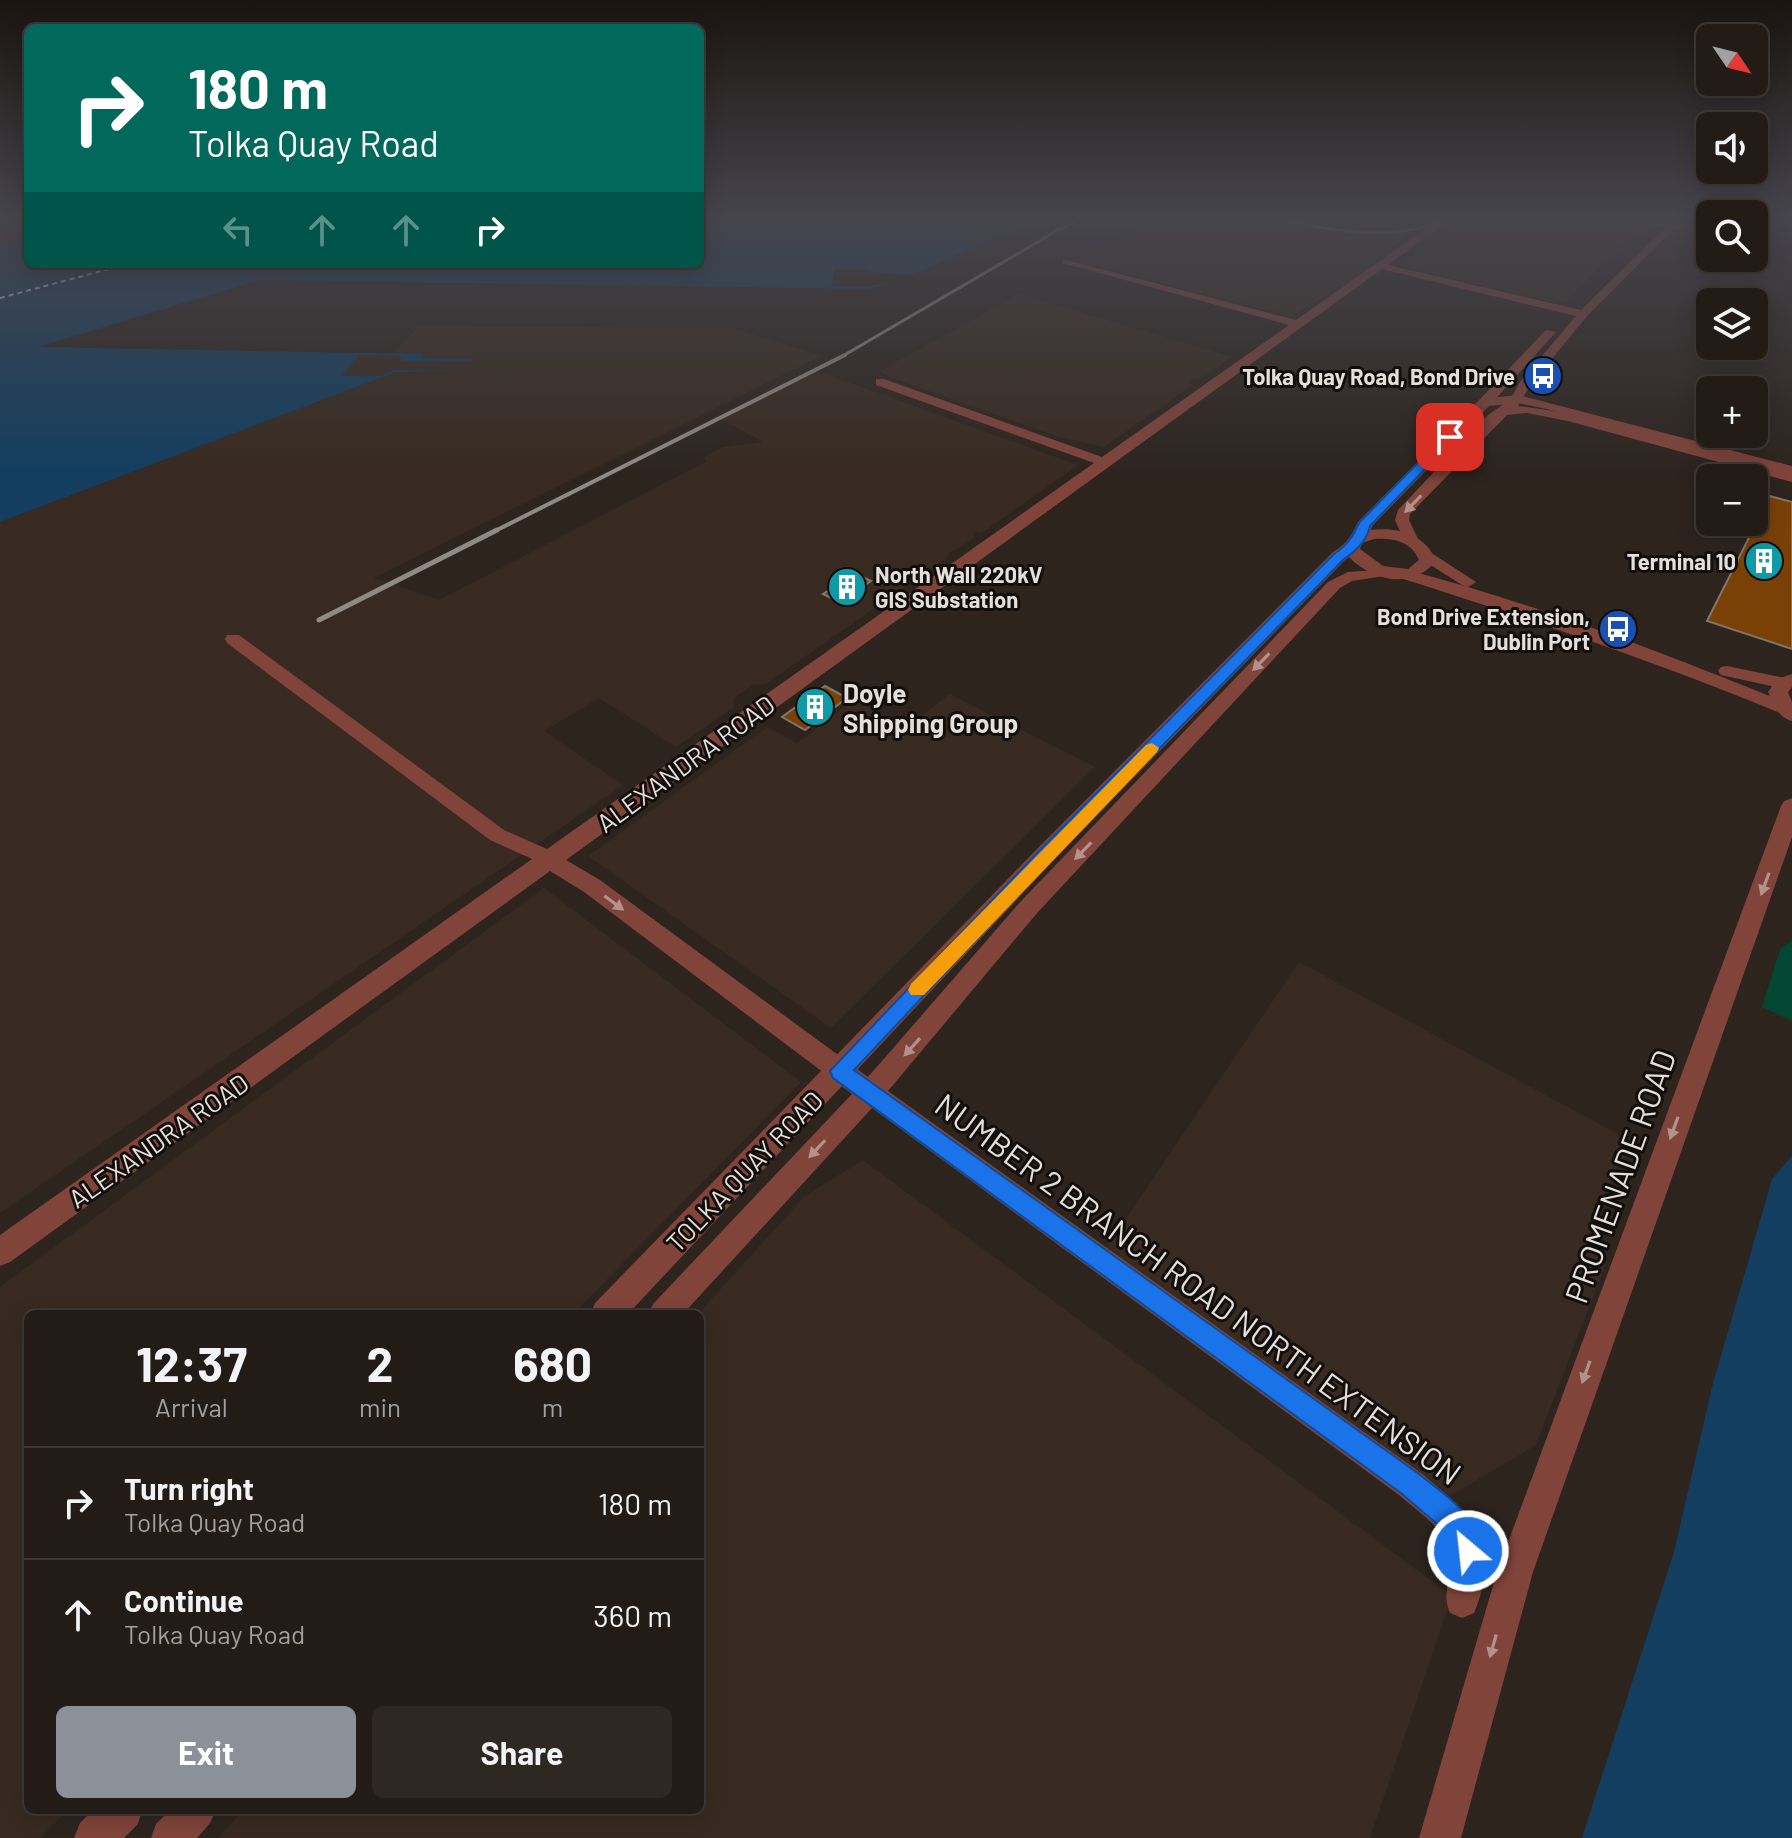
<!DOCTYPE html>
<html lang="en">
<head>
<meta charset="utf-8">
<style>
  body { margin:0; font-family:Barlow,sans-serif; background:#2e2823; color:#f1f3f6; height:100vh; display:flex; flex-direction:column; font-size:30px; white-space:nowrap }
  * { box-sizing:border-box; margin:0 }
  p { font-size:26px; color:#a2a1a1 }
  .icon { flex:none; width:44px; height:44px; fill:none; stroke:currentColor; stroke-width:2; stroke-linecap:round; stroke-linejoin:round }
  .map { position:relative; flex:1; overflow:hidden }
  .drawer { position:absolute; left:24px; top:1310px; width:680px; height:504px; display:flex; flex-direction:column; background:#221b16; border-radius:12px; box-shadow:0 4px 20px #0003,0 0 0 2px #3f3935 }
  .drawer>* { flex:none }
  .top-card { position:absolute; left:24px; top:24px; width:680px; height:244px; border-radius:12px; box-shadow:0 4px 20px #0003,0 0 0 2px #3f3935; background:#00695c; color:#fff; overflow:hidden }
  .needle { width:52px; rotate:125deg }
  .tools { position:absolute; left:1696px; top:24px; display:grid; gap:16px }
  .tools a { display:grid; place-items:center; width:72px; height:72px; border-radius:12px; background:#221b16; box-shadow:0 4px 20px #0003,0 0 0 2px #3f3935; font-size:40px }
  .pin { position:absolute; display:grid; place-items:center; width:68px; height:68px; color:#fff; margin:-34px; border-radius:16px; box-shadow:0 4px 12px #0006 }
  .me { position:absolute; width:88px; margin:-44px; rotate:332deg; stroke-linejoin:round; filter:drop-shadow(0 0 6px #0008) }
  .turn { display:flex; align-items:center; gap:28px; height:168px; padding:0 32px; font-size:36px }
  .turn .icon { width:104px; height:104px; stroke-width:2.5 }
  .turn b { display:block; font-size:56px; line-height:68px }
  .lanes { display:flex; align-items:center; height:76px; padding:0 32px; background:#0003; justify-content:center; gap:40px; direction:ltr }
  .lanes .off { opacity:.35 }
  .eta { display:flex; justify-content:space-evenly; align-items:center; height:136px; text-align:center }
  .eta b { font-size:48px; font-weight:700; line-height:56px }
  .action { display:flex; gap:16px; margin-top:auto; padding:16px 32px }
  .action a { flex:1; height:92px; border-radius:12px; background:#8c9099; color:#fff; font-size:32px; font-weight:700; line-height:92px; text-align:center }
  .action a+a { background:#2e2823; color:#f1f3f6 }
  ul { padding:0; list-style:none }
  li { display:flex; align-items:center; gap:24px; height:112px; padding:0 32px; border-top:2px solid #3f3935 }
  li div { flex:1 }
  li b { display:block; font-size:30px }
  li em { font-style:normal }
  .map>svg:first-child { display:block }
  .built { fill:#382a20 }
  .green { fill:#034631 }
  .water { fill:#133e60 }
  .lines { fill:none; stroke-linecap:round; stroke-linejoin:round }
  .ferry { stroke:#b5dafd; stroke-width:2; stroke-dasharray:5 4; stroke-linecap:butt }
  .building { fill:#794106; stroke:#81766f; stroke-width:2 }
  .minor { fill:#80443b; fill-rule:evenodd }
  .tertiary { fill:#80443b; fill-rule:evenodd }
  .rail-far2 { stroke:#918984; stroke-width:3 }
  .rail-far1 { stroke:#918984; stroke-width:4 }
  .rail { stroke:#918984; stroke-width:5 }
  .oneway { fill:#b2928b }
  .route { fill:#1a73e8; stroke:#114b97; stroke-width:2 }
  .slow { fill:#f59e0b }
  .labels { text-anchor:middle; dominant-baseline:central; stroke-width:6; stroke-linejoin:round; paint-order:stroke }
  .far-poi-label { font-size:22px; font-weight:bold; fill:#e5dfdb; stroke:#120e0c; text-anchor:end }
  .poi-label { font-size:26px; font-weight:bold; fill:#e5dfdb; stroke:#120e0c; text-anchor:start }
  .street-label { font-size:26px; fill:#e5dfdb; stroke:#120e0c }
  .near-street-label { font-size:32px; fill:#e5dfdb; stroke:#120e0c }
</style>
</head>
<body>
<div class="map">
<svg width="1792" height="1838" viewBox="0 0 1792 1838">
  <rect width="100%" height="100%" fill="#2d241e"/>
  <g class="built">
    <path d="M0 217H28V238L0 245Z"/>
    <path d="M1166 217H1431L1419 223 1420 226 1399 227 1409 234 1361 275 1291 316 1075 261Z"/>
    <path d="M1465 217H1627L1651 228 1618 249 1565 302H1551L1408 268 1401 263 1449 228H1457Z"/>
    <path d="M1019 294 1232 357 1202 378 1191 380 1189 382 1194 384 1104 447 1059 437 892 378 880 371Z"/>
    <path d="M419 326 733 328 821 356 374 578 439 600 707 461 703 458 723 447 763 442 721 419 817 371 1078 465 982 533 976 531 972 535 976 537 949 553 945 559 766 684 753 685 745 690 734 698V707L676 747 599 698 544 731 623 785 0 1213V522L396 372 462 373 395 370 380 376H341L359 355H398L403 361 470 362 471 359 419 358 421 354H393Z"/>
    <path d="M949 694 1095 767 831 1028 588 856 767 727 797 743 854 700 907 728Z"/>
    <path d="M544 888 801 1082 573 1314H28V1810H68L40 1838H0V1287Z"/>
    <path d="M1299 962 1642 1147 1619 1161 1586 1240 1605 1266 1536 1445 1441 1501 1098 1260Z"/>
    <path d="M863 1160 1452 1596 1370 1838H218L243 1810H700L698 1314 804 1197Z"/>
  </g>
  <path class="green" d="M1792 941V1021L1762 1007 1780 949Z"/>
  <g class="water">
    <path d="M700 217H1041L923 270 908 275 871 272 870 269H835L831 286 868 287 892 282 868 289 259 280 38 347 422 354 420 358 472 359 470 362 403 361 397 355H359L342 376H380L395 370 463 371 396 372 0 522V245L28 238V264H700Z"/>
    <path d="M1792 1156V1838H1582L1674 1552 1712 1387 1772 1179Z"/>
  </g>
  <g class="lines">
    <path class="ferry" d="M0 298 128 264"/>
  </g>
  <g class="building">
    <path d="M1770 496 1792 502V649L1707 621Z"/>
    <path d="M854 573 871 581 840 602 823 594Z"/>
    <path d="M825 686 847 698 805 730 782 717Z"/>
  </g>
  <g class="lines">
    <g class="minor">
      <path d="M1442 217H1453L1388 265 1581 310 1666 227 1654 226 1635 217 1684 223V227L1671 232 1587 316 1529 387 1518 406 1569 413 1792 474V482L1568 421 1527 413 1507 415 1410 514 1409 520 1419 541 1416 544H1406L1395 520 1398 510 1488 415 1511 399 1519 383 1576 316 1382 269 566 860 600 880 868 1077 1022 900 1328 582 1348 572 1391 569V575L1352 581 1340 588 1038 912 888 1091 1421 1473C1470 1513 1502 1546 1474 1613L1462 1618 1450 1613C1444 1599 1447 1591 1449 1576 1453 1531 1430 1522 1399 1495L872 1108 683 1314H648L653 1304 852 1094 584 892 550 871 10 1262 0 1266V1235L532 859 490 840 227 643 225 639 227 635H239L504 830 547 849 1094 463 876 385V379H884L1102 457 1289 325 1063 263V259L1296 320Z"/>
      <path d="M1546 330 1556 332 1490 405H1480V399Z"/>
      <path d="M1428 552 1433 554 1476 582 1468 587 1462 585 1423 560 1420 557Z"/>
      <path d="M1403 569C1535 603 1666 654 1792 705V713H1780C1654 661 1527 618 1397 577V571Z"/>
      <path d="M1727 666 1790 679 1792 684 1784 689 1721 675 1718 671 1721 667Z"/>
      <path d="M170 1810H216L210 1823 197 1838H151L156 1824Z"/>
    </g>
    <g class="tertiary">
      <path d="M1518 395 1792 466V476L1547 409 1518 403 1489 406 1372 526 1371 530C1399 527 1424 534 1436 560 1415 590 1373 582 1349 557L1345 560 1055 859 628 1314H590L595 1303 1039 847 1333 552C1347 544 1352 535 1358 522L1480 399ZM1374 539C1393 538 1411 541 1419 560L1408 569 1383 566 1360 549 1362 543Z"/>
      <path d="M1792 674V687L1788 692 1792 702V721C1779 718 1773 704 1768 692L1777 679Z"/>
      <path d="M1792 798V837L1533 1572 1461 1838H1419L1497 1572 1781 806 1784 801Z"/>
      <path d="M93 1810H143L137 1825 124 1838H74L80 1823Z"/>
    </g>
    <g class="rail-far2">
      <path d="M1269 217C1329 230 1393 245 1450 217"/>
      <path d="M1056 231 1084 217"/>
      <path d="M841 357 1065 226"/>
    </g>
    <path class="rail-far1" d="M493 532 845 355"/>
    <path class="rail" d="M319 620 497 530"/>
  </g>
  <defs><path id="oneway-solid" d="M-6-.8H1V-3.2L6.5 0L1 3.2V.8H-6Z" transform="scale(2)"/></defs>
  <g class="oneway">
    <use href="#oneway-solid" transform="translate(1413 504) rotate(134)"/>
    <use href="#oneway-solid" transform="translate(1261 662) rotate(134)"/>
    <use href="#oneway-solid" transform="translate(1083 851) rotate(134)"/>
    <use href="#oneway-solid" transform="translate(1765 884) rotate(110)"/>
    <use href="#oneway-solid" transform="translate(614 903) rotate(37)"/>
    <use href="#oneway-solid" transform="translate(912 1047) rotate(132)"/>
    <use href="#oneway-solid" transform="translate(1674 1128) rotate(110)"/>
    <use href="#oneway-solid" transform="translate(817 1149) rotate(133)"/>
    <use href="#oneway-solid" transform="translate(1586 1372) rotate(110)"/>
    <use href="#oneway-solid" transform="translate(1493 1646) rotate(106)"/>
  </g>
  <linearGradient id="sky" x2="0" y2="1"><stop stop-color="#191410"/><stop offset="0.46" stop-color="#46454c"/><stop offset="1" stop-color="#46454c" stop-opacity="0"/></linearGradient>
  <rect width="1792" height="474" fill="url(#sky)"/>
  <path class="route" d="M1446 434 1456 437 1370 526C1367 541 1356 551 1344 559L1053 858 854 1070 1419 1474C1443 1494 1493 1524 1478 1561L1468 1565 1458 1561 1452 1541 1444 1530 1401 1493 833 1078 830 1071 1041 849 1334 554C1348 545 1353 536 1359 523Z"/>
  <path class="slow" d="M1152 743 1159 748 1157 752 924 995H911L908 990 911 984 1146 745Z"/>
  <defs>
    <symbol id="bus-disc" viewBox="-11 -11 22 22"><circle r="9.5" fill="#1a4fb4" stroke="#120e0c"/><path d="M-5-6H5V4H4V6H2V4H-2V6H-4V4H-5ZM-3.5-4V0h7V-4ZM-3.5 1.2v1.5H-2V1.2ZM2 1.2v1.5H3.5V1.2Z" fill="#fff"/></symbol>
    <symbol id="building-disc" viewBox="-11 -11 22 22"><circle r="9.5" fill="#0f9aa8" stroke="#120e0c"/><path d="M-4-6H4V6H1V3H-1V6H-4ZM-2.5-4.3h1.7v1.8h-1.7ZM.8-4.3h1.7v1.8H.8ZM-2.5-1h1.7V.8h-1.7ZM.8-1h1.7V.8H.8Z" fill="#fff"/></symbol>
  </defs>
  <g fill-rule="evenodd">
    <use href="#bus-disc" x="1521" y="354" width="44" height="44"/>
    <use href="#building-disc" x="1742" y="539" width="44" height="44"/>
    <use href="#building-disc" x="825" y="565" width="44" height="44"/>
    <use href="#bus-disc" x="1596" y="607" width="44" height="44"/>
    <use href="#building-disc" x="793" y="685" width="44" height="44"/>
  </g>
  <g class="labels">
    <g class="far-poi-label">
      <text x="1515" y="376">Tolka Quay Road, Bond Drive</text>
      <text x="1736" y="561">Terminal 10</text>
      <text x="875" y="574" text-anchor="start">North Wall 220kV<tspan x="875" dy="25">GIS Substation</tspan></text>
      <text x="1590" y="616">Bond Drive Extension,<tspan x="1590" dy="25">Dublin Port</tspan></text>
    </g>
    <g class="poi-label">
      <text x="843" y="692">Doyle<tspan x="843" dy="30">Shipping Group</tspan></text>
    </g>
    <g class="street-label">
      <text transform="translate(685 763) rotate(-36)">ALEXANDRA ROAD</text>
      <text transform="translate(158 1140) rotate(-35)">ALEXANDRA ROAD</text>
      <text transform="translate(744 1171) rotate(-46)">TOLKA QUAY ROAD</text>
    </g>
    <g class="near-street-label">
      <text transform="translate(1619 1176) rotate(-70)">PROMENADE ROAD</text>
      <text transform="translate(1199 1288) rotate(36)">NUMBER 2 BRANCH ROAD NORTH EXTENSION</text>
    </g>
  </g>
</svg>
<div class="tools">
<a><svg class="needle" viewBox="-14 -14 28 28"><path d="M0-13l5 13h-10z" fill="#e53935"/><path d="M0 13l5-13h-10z" fill="#a2a1a1"/></svg></a>
<a><svg class="icon" aria-label="sound" viewBox="0 0 24 24"><path d="M4 9h4l5-4v14l-5-4H4zM17 9q2 3 0 6"/></svg></a>
<a><svg class="icon" aria-label="search" viewBox="0 0 24 24"><circle cx="10" cy="10" r="6"/><path d="M15 15l6 6"/></svg></a>
<a><svg class="icon" aria-label="layers" viewBox="0 0 24 24"><path d="M12 4l9 5-9 5-9-5zM3 14l9 5 9-5"/></svg></a>
<a>+</a>
<a>−</a>
</div>
<div class="pin" style="left:1450px;top:437px;background:#d93025"><svg class="icon" aria-label="arrive" viewBox="0 0 24 24"><path d="M6 21V4h12l-3 4 3 4H6"/></svg></div>
<svg class="me" style="left:1468px;top:1551px" viewBox="-20 -20 40 40"><circle r="17" fill="#1a73e8" stroke="#fff" stroke-width="3"/><path d="M0-11L8 9 0 5-8 9z" fill="#fff"/></svg>
<div class="top-card">
<div class="turn"><svg class="icon" aria-label="right" viewBox="0 0 24 24"><path d="M7 20v-9h11M14 6l5 5-5 5"/></svg><div><b>180 m</b>Tolka Quay Road</div></div>
<div class="lanes"><svg class="icon off" aria-label="left" viewBox="0 0 24 24"><path d="M17 20v-9H6M10 6l-5 5 5 5"/></svg><svg class="icon off" aria-label="ahead" viewBox="0 0 24 24"><path d="M12 20V5M6 11l6-6 6 6"/></svg><svg class="icon off" aria-label="ahead" viewBox="0 0 24 24"><path d="M12 20V5M6 11l6-6 6 6"/></svg><svg class="icon" aria-label="right" viewBox="0 0 24 24"><path d="M7 20v-9h11M14 6l5 5-5 5"/></svg></div>
</div>
<section class="drawer">
<div class="eta">
<div><b>12:37</b><p>Arrival</p></div>
<div><b>2</b><p>min</p></div>
<div><b>680</b><p>m</p></div>
</div>
<ul>
<li><svg class="icon" aria-label="right" viewBox="0 0 24 24"><path d="M7 20v-9h11M14 6l5 5-5 5"/></svg><div><b>Turn right</b><p>Tolka Quay Road</p></div><em>180 m</em></li>
<li><svg class="icon" aria-label="ahead" viewBox="0 0 24 24"><path d="M12 20V5M6 11l6-6 6 6"/></svg><div><b>Continue</b><p>Tolka Quay Road</p></div><em>360 m</em></li>
</ul>
<div class="action"><a>Exit</a><a>Share</a></div>
</section>
</div>
</body>
</html>
